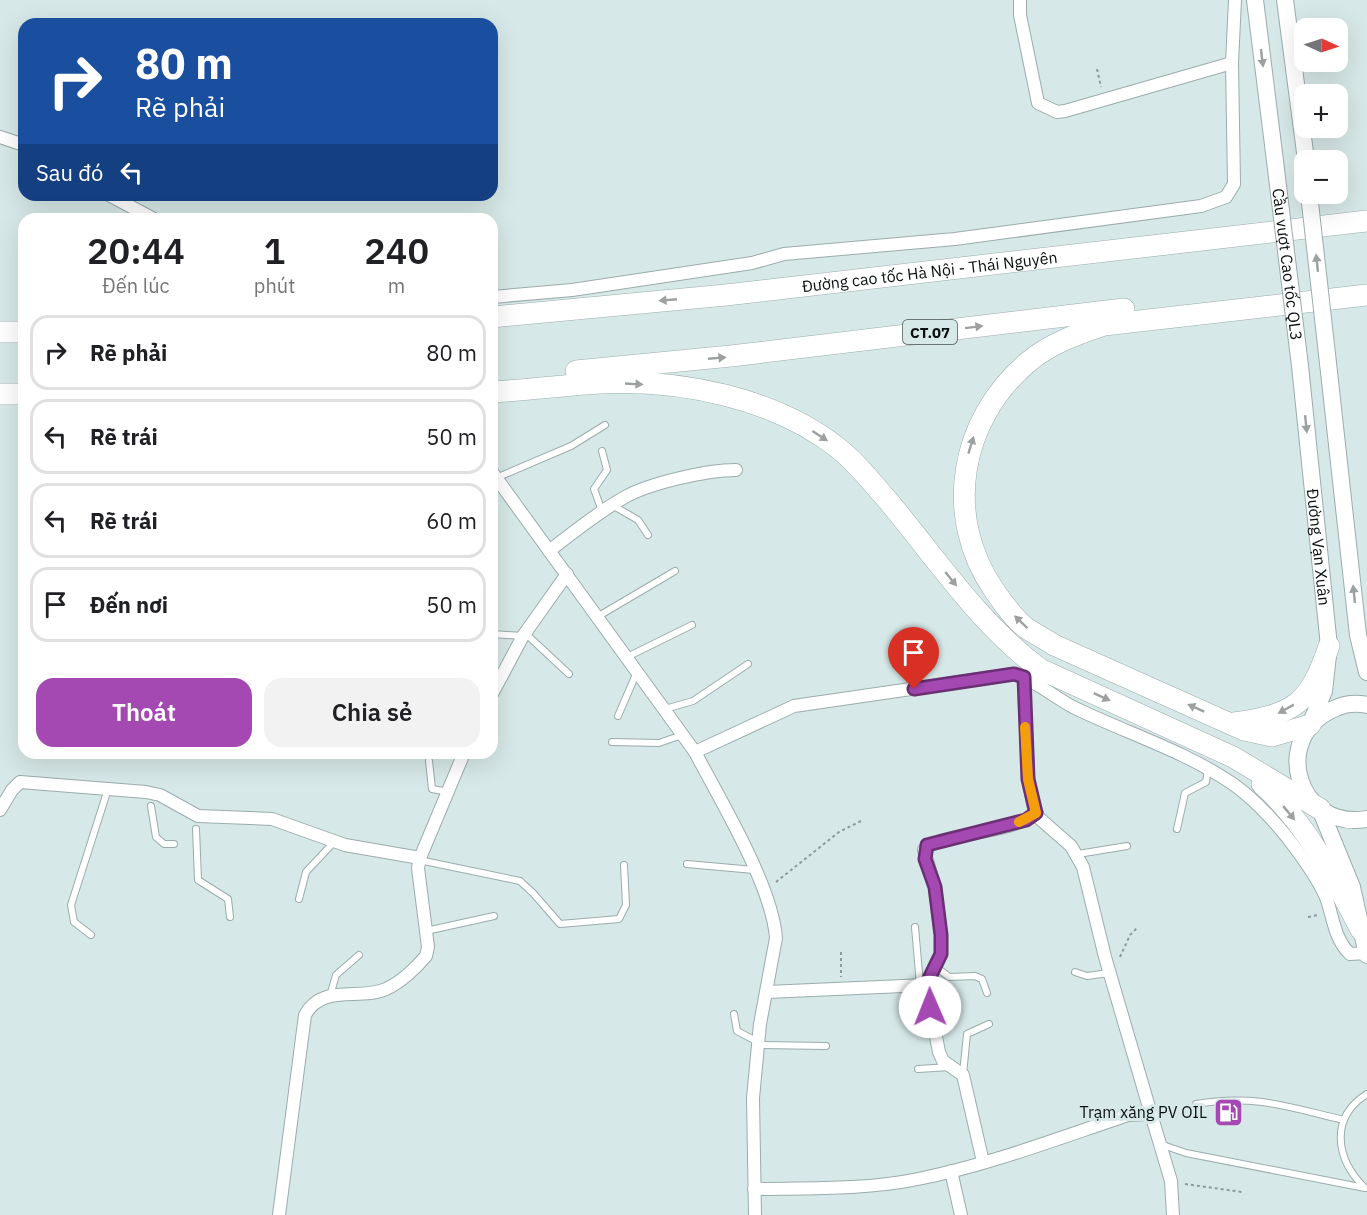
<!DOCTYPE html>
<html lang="vi">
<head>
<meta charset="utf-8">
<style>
  body { margin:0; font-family:"IBM Plex Sans",sans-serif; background:#f2f2f2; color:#202124; height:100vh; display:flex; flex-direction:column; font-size:22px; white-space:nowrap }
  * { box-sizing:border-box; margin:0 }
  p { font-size:20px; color:#757577 }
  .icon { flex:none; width:33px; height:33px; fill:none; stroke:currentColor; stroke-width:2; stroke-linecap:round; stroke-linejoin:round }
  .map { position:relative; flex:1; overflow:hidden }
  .panel { position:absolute; left:18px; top:213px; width:480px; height:546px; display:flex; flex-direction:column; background:#fff; border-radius:18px; box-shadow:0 6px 24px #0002 }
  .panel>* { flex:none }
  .hud { position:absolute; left:18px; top:18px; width:480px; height:183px; border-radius:18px; box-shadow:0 6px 24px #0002; background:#1a4fa0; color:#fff; overflow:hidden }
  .needle { width:39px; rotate:93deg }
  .controls { position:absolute; left:1294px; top:18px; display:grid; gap:12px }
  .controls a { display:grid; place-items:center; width:54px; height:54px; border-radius:12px; background:#fff; box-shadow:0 6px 24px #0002; font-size:30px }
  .pin { position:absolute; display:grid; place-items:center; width:51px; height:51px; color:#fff; margin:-62px -26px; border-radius:50% 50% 50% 0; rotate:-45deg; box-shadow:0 0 6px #0007 }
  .pin .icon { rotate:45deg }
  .me { position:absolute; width:66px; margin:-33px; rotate:359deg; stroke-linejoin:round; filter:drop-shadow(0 0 4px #0008) }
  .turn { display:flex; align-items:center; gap:21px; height:126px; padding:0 18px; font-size:27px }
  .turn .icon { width:78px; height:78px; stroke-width:2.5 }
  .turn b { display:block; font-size:42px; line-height:51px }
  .then { display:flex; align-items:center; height:57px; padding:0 18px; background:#0003; gap:12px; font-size:22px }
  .eta { display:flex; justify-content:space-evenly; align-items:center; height:102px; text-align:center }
  .eta b { font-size:36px; font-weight:600; line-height:42px }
  .action { display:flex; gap:12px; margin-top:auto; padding:12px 18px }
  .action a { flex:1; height:69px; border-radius:18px; background:#a448b2; color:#fff; font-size:24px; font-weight:600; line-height:69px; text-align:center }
  .action a+a { background:#f2f2f2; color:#202124 }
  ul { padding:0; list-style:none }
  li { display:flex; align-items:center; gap:18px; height:75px; margin:0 12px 9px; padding:0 6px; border:3px solid #e0e0e0; border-radius:18px }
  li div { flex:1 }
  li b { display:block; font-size:22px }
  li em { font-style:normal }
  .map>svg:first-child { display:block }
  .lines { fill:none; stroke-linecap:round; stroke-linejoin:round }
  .lane-casing { stroke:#9bacac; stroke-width:8 }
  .street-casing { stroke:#9bacac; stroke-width:14 }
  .secondary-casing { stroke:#9bacac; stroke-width:18 }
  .highway-casing { stroke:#9bacac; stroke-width:22 }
  .path { stroke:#8d9b9a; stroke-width:2; stroke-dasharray:3 3; stroke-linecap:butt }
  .lane { stroke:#fff; stroke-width:6 }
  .street { stroke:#fff; stroke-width:12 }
  .secondary { stroke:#fff; stroke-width:16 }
  .highway { stroke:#fff; stroke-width:21 }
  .secondary-bridge-casing { stroke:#9bacac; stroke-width:18; stroke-linecap:butt }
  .secondary-bridge { stroke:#fff; stroke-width:16 }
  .oneway { fill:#9da0a0 }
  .route-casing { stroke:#6b2f74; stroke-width:15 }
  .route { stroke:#a448b2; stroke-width:10 }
  .slow { stroke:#f59e0b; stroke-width:10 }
  .labels { text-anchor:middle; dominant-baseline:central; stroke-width:6; stroke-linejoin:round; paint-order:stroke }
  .shield { fill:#d6e8e7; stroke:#485251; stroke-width:1.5 }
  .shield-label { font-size:15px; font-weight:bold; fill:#0b1111 }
  .street-label { font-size:16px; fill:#0b1111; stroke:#d6e8e7 }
  .poi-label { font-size:16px; fill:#0b1111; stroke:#d6e8e7; text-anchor:end }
</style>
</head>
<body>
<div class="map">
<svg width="1367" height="1215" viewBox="0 0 1367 1215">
  <rect width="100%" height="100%" fill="#d6e8e7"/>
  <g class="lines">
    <defs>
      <g id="lane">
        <path d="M602 451 607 470 594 489 602 511"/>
        <path d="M496 478 571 446 605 425"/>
        <path d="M612 505 638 520 648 535"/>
        <path d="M597 617 675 571"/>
        <path d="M525 633 569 674"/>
        <path d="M492 634 523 636"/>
        <path d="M627 657 692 625"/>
        <path d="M665 709 693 701 748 664"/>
        <path d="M618 716 637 672"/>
        <path d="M612 742 659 743 682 735"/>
        <path d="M429 761 432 789 449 792"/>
        <path d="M151 806 156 837 164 844H174"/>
        <path d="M196 829 198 880 228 899 230 917"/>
        <path d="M1177 829 1185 793 1206 782 1208 770"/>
        <path d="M1078 854 1127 846"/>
        <path d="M419 860 520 881 533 893 560 924 619 919 626 905 624 865"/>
        <path d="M687 864 754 870"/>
        <path d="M299 899 306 872 334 842"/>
        <path d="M915 927 920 985"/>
        <path d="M426 931 494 916"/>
        <path d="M91 935 74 922 71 905 108 789"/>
        <path d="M936 967 949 977 975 976 982 979 987 993"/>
        <path d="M1075 972 1087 976 1109 973"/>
        <path d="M330 996 336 975 359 955"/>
        <path d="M734 1014 737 1031 758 1042"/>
        <path d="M758 1045 826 1046"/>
        <path d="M918 1069 950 1067"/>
        <path d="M963 1074 967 1034 989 1024"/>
        <path d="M1196 1104C1255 1094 1288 1107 1344 1120"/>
        <path d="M1160 1144 1186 1153 1365 1188"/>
        <path d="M1364 1187C1336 1159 1329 1118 1367 1094"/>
      </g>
      <g id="street">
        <path d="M1020 0V15L1038 103 1057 112 1065 111 1232 63"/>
        <path d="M0 137 24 145"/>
        <path d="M109 195 154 219"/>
        <path d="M492 297 572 290 752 263 784 254 955 239 1201 206 1226 197 1234 184 1232 63 1235 0"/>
        <path d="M492 472 695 752"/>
        <path d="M549 551C574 532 598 512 625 497 650 483 707 470 736 470"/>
        <path d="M1024 677 1028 779 1034 809 1039 818 1071 846 1083 867 1105 957 1151 1114"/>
        <path d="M492 694 523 636 567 574"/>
        <path d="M0 810 12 790 20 782 146 792 160 795 198 816 272 819 345 845 420 858"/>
        <path d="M767 992 926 985"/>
        <path d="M983 1162 963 1075 943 1061 939 1052 926 985 941 954V935L935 887 924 850C933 834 1016 833 1037 813"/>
        <path d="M951 1171 961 1215"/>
        <path d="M754 1189C808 1188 865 1190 918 1179 989 1165 1059 1138 1128 1115L1151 1114 1171 1181 1173 1215"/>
        <path d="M279 1215 305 1015C322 983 360 1001 386 989 400 983 416 968 426 956L428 947 418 868 420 858 464 753"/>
        <path d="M755 1215 753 1098 760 1024 776 938C772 885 720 800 695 752L794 706 1014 674C1035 680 1054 697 1073 707 1126 733 1185 751 1233 784 1257 801 1282 829 1299 853 1309 867 1321 884 1327 900 1333 918 1335 940 1350 954L1367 953"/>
      </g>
      <g id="secondary">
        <path d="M1255 0 1275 161"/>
        <path d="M1285 0 1306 160"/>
        <path d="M1328 363 1358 635 1367 672"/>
        <path id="s1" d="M1300 366 1329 646 1324 691 1310 725"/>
        <path d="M1367 705C1357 703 1345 704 1336 708 1269 735 1296 831 1367 819"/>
        <path d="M1320 809 1352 887 1367 955"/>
      </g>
      <g id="highway">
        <path id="s2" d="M492 317 726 295 1367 221"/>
        <path d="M0 332H24"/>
        <path d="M576 371 731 356 1124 309"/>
        <path d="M492 392C528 390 565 385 601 383 680 379 775 398 838 448 858 464 877 488 894 508 940 564 981 625 1040 669L1233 757 1320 809"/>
        <path d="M0 394H24"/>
        <path d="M1234 723C1295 714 1309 705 1329 646"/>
        <path d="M1310 725 1272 736 1244 730 1054 645C1045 639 1035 634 1026 628 1014 619 1003 603 994 590 943 516 960 420 1027 363 1049 344 1077 334 1104 325L1367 295"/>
        <path d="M1262 784C1307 824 1334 878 1361 930"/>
      </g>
    </defs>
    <use href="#lane" class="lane-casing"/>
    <use href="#street" class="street-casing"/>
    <use href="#secondary" class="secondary-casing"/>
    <use href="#highway" class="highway-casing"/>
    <g class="path">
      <path d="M1097 69 1101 87"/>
      <path d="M776 882 839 832 861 821"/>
      <path d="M1308 917 1318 915"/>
      <path d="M841 952V977"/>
      <path d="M1120 957 1130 935 1137 928"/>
      <path d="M1185 1184 1242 1192"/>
    </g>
    <use href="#lane" class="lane"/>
    <use href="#street" class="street"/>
    <use href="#secondary" class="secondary"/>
    <use href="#highway" class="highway"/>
    <defs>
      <g id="secondary-bridge">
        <path id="s3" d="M1275 161 1300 366"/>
        <path d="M1309 194 1328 363"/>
      </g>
    </defs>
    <use href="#secondary-bridge" class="secondary-bridge-casing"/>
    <use href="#secondary-bridge" class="secondary-bridge"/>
  </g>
  <defs><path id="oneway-solid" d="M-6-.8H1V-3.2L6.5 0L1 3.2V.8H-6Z" transform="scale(1.5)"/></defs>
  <g class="oneway">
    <use href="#oneway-solid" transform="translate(1262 58) rotate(83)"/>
    <use href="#oneway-solid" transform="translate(1317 263) rotate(-96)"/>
    <use href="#oneway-solid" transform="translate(668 300) rotate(175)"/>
    <use href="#oneway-solid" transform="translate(974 327) rotate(-7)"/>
    <use href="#oneway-solid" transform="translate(717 358) rotate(-5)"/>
    <use href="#oneway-solid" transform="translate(634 384) rotate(3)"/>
    <use href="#oneway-solid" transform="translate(1306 424) rotate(84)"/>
    <use href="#oneway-solid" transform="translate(820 436) rotate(33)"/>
    <use href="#oneway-solid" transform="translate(971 445) rotate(-73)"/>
    <use href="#oneway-solid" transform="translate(951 579) rotate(51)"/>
    <use href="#oneway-solid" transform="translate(1354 594) rotate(-96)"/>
    <use href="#oneway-solid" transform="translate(1021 622) rotate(-136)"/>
    <use href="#oneway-solid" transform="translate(1102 697) rotate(25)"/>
    <use href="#oneway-solid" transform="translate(1196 708) rotate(-156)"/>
    <use href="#oneway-solid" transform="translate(1286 709) rotate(151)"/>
    <use href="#oneway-solid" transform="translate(1289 813) rotate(50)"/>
  </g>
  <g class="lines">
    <defs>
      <path id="route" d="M914 689 1014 674 1024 677 1028 779 1036 813 1026 820 927 845 925 859 935 887 941 935V954L926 985 930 1007"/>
    </defs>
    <use href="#route" class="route-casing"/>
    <use href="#route" class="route"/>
    <path class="slow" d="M1019 822 1036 813 1028 779 1025 727"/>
  </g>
  <defs>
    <symbol id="fuel-square" viewBox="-11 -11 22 22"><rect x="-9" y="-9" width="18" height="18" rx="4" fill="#a448b2" stroke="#d6e8e7"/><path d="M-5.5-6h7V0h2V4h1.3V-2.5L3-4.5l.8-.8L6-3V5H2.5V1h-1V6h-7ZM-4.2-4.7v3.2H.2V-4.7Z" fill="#fff"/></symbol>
  </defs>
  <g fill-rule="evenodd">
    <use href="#fuel-square" x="1212" y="1096" width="33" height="33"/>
  </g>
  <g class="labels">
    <rect class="shield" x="903" y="320" width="54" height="24" rx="4.5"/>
    <g class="shield-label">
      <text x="930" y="332">CT.07</text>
    </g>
    <g class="street-label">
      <text stroke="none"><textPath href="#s3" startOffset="104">Cầu vượt Cao tốc QL3</textPath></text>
      <text stroke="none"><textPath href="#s2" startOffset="440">Đường cao tốc Hà Nội - Thái Nguyên</textPath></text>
      <text stroke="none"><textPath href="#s1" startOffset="182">Đường Vạn Xuân</textPath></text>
    </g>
    <g class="poi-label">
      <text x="1207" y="1112">Trạm xăng PV OIL</text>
    </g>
  </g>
</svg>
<div class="controls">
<a><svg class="needle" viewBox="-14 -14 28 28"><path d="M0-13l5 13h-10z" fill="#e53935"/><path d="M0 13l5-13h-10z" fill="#757577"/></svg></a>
<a>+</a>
<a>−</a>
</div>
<div class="pin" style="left:914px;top:689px;background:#d93025"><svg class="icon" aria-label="arrive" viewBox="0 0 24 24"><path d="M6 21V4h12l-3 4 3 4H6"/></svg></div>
<svg class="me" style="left:930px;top:1007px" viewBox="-20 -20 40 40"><circle r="19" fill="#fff"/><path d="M0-13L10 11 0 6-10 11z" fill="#a448b2"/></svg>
<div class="hud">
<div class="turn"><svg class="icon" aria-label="right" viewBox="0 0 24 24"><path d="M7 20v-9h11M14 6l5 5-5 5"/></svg><div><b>80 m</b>Rẽ phải</div></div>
<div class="then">Sau đó<svg class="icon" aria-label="left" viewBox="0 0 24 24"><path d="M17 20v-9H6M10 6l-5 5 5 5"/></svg></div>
</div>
<section class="panel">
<div class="eta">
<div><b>20:44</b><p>Đến lúc</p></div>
<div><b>1</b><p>phút</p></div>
<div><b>240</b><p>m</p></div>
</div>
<ul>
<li><svg class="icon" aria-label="right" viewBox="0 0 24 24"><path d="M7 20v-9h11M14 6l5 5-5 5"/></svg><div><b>Rẽ phải</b></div><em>80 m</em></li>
<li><svg class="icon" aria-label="left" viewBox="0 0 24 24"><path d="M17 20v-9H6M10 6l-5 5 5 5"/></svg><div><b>Rẽ trái</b></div><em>50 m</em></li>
<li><svg class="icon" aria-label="left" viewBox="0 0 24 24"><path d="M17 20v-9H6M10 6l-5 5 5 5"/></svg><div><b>Rẽ trái</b></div><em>60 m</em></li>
<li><svg class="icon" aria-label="arrive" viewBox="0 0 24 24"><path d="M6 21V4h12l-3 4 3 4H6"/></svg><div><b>Đến nơi</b></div><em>50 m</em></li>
</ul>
<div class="action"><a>Thoát</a><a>Chia sẻ</a></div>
</section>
</div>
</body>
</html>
